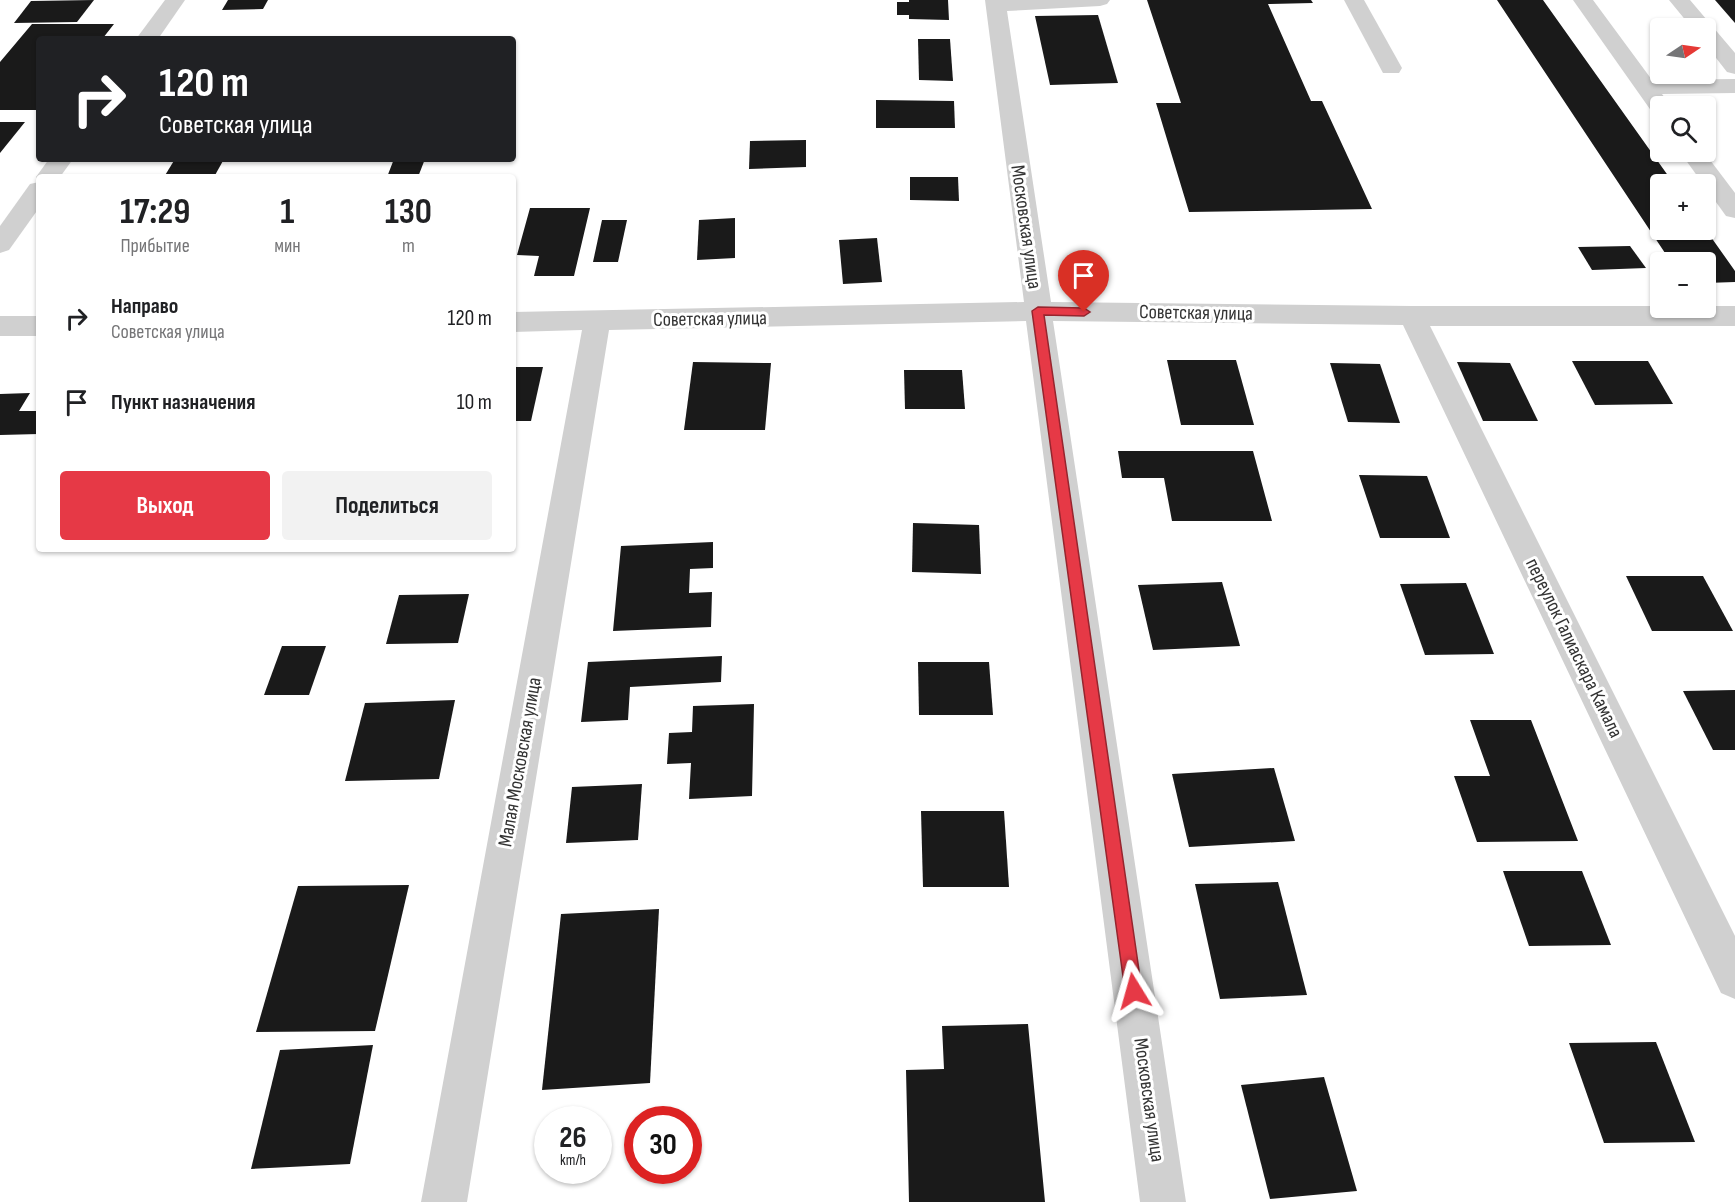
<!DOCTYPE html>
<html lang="ru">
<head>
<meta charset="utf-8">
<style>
  body { margin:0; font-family:"Sofia Sans Condensed",sans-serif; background:#f2f2f2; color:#202124; height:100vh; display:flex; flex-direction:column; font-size:22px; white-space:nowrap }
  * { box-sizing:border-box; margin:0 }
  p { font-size:20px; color:#757577 }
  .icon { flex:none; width:33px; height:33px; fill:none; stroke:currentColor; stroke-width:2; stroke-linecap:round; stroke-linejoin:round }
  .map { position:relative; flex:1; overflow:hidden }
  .details { position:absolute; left:36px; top:174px; width:480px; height:378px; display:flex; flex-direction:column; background:#fff; border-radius:6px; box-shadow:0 2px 4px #0004 }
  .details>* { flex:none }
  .top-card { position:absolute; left:36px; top:36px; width:480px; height:126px; border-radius:6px; box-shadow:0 2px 4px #0004; background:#202124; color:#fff; overflow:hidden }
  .needle { width:39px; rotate:77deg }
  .tools { position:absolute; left:1650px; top:18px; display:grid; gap:12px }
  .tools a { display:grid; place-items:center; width:66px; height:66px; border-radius:6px; background:#fff; box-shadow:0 2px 4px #0004; font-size:30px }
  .speed { position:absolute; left:534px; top:1106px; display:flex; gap:12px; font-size:30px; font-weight:700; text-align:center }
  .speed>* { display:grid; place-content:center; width:78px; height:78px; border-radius:50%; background:#fff; box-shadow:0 2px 4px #0004; line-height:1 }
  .speed small { font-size:15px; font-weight:400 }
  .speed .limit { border:9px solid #d22; background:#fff; color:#111 }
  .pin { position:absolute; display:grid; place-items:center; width:51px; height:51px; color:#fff; margin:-62px -26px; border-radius:50% 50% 50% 0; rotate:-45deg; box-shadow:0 0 6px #0007 }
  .pin .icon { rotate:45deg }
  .me { position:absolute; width:66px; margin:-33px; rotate:352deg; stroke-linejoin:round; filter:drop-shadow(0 0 4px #0008) }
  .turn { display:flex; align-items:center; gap:21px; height:126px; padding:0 24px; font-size:27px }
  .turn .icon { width:78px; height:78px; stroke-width:2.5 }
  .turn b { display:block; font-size:42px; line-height:51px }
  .eta { display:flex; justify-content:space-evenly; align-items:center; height:102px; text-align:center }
  .eta b { font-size:36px; font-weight:700; line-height:42px }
  .cta { display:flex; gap:12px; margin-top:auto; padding:12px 24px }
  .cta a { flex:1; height:69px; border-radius:6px; background:#e63946; color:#fff; font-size:24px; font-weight:700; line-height:69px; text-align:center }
  .cta a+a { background:#f2f2f2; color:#202124 }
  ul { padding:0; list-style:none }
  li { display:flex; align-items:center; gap:18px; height:84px; padding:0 24px }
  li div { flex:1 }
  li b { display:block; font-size:22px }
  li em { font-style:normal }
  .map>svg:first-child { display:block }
  .building { fill:#1a1a1a }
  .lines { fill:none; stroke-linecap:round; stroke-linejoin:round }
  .minor { fill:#d0d0d0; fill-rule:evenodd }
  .route { fill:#e63946; stroke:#96252e; stroke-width:1.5 }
  .labels { text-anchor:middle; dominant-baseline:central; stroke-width:6; stroke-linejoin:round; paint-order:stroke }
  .street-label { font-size:20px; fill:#333; stroke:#fff }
</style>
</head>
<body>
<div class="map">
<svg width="1735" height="1202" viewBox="0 0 1735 1202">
  <rect width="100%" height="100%" fill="#fff"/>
  <g class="building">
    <path d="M94 0 77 22 14 23 31 1Z"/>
    <path d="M228 0H268L263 9 222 10Z"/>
    <path d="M909 0H948L949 20 909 19V15H897V2H909Z"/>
    <path d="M1147 0H1311L1313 3 1268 4 1311 101H1322L1372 209 1189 212 1156 103H1181Z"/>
    <path d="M1497 0H1543L1674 184H1660V230H1706L1735 271V282L1706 283V262H1671Z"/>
    <path d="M1715 0H1735V23Z"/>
    <path d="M1098 15 1118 83 1050 85 1035 16Z"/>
    <path d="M32 24H114L103 38 39 39V110H0V62Z"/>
    <path d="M918 39H950L953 81 919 80Z"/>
    <path d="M876 100 954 101 955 128H876Z"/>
    <path d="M0 122H25L0 153Z"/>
    <path d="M806 140V167L749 169 750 141Z"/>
    <path d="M175 159H224L214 177H164Z"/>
    <path d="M394 159H425L418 177H387Z"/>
    <path d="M910 177H958L959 201 910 200Z"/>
    <path d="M530 208H590L574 276H534L539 256 517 255Z"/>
    <path d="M735 218V258L697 260 699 220Z"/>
    <path d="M602 220H627L618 262H593Z"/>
    <path d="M877 238 882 282 843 284 839 240Z"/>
    <path d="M1630 246 1646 268 1592 270 1578 247Z"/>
    <path d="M1167 360H1236L1254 425H1181Z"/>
    <path d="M1572 361H1648L1673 404 1595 405Z"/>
    <path d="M693 362 771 363 765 430H684Z"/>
    <path d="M1457 362 1510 363 1538 421H1483Z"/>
    <path d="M1330 363 1380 364 1400 423 1348 422Z"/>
    <path d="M513 367H543L531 421H513Z"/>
    <path d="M904 370H962L965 409H905Z"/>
    <path d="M30 393 19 411H39V434L0 435V394Z"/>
    <path d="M1118 451H1253L1272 521H1172L1164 478H1122Z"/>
    <path d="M1359 475 1427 476 1450 538H1380Z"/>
    <path d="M913 523 979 525 981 574 912 572Z"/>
    <path d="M713 542V568L690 569 689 593 712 592 711 627 613 631 621 546Z"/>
    <path d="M1626 576H1703L1733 631H1652Z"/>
    <path d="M1222 582 1240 646 1153 650 1138 585Z"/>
    <path d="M1466 583 1494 654 1425 655 1400 584Z"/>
    <path d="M469 594 458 643 386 644 399 595Z"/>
    <path d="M282 646H326L309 695H264Z"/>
    <path d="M722 656 721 682 630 687 628 720 581 722 588 662Z"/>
    <path d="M918 662H989L993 715H919Z"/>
    <path d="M1735 690V750H1713L1683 691Z"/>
    <path d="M455 700 439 779 345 781 365 703Z"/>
    <path d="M754 704 752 796 689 799 691 763 667 764 669 733 692 732 693 706Z"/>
    <path d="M1470 720H1531L1578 841 1477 842 1454 776H1490Z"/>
    <path d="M1274 768 1295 841 1189 847 1172 774Z"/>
    <path d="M642 784 638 840 566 843 572 787Z"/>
    <path d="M921 811H1004L1009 887H923Z"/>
    <path d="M1503 871H1582L1611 945 1529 946Z"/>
    <path d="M1278 882 1307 995 1220 999 1195 884Z"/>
    <path d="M409 885 375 1031 256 1032 298 886Z"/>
    <path d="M659 909 650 1083 542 1090 561 914Z"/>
    <path d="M1028 1024 1045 1202H909L906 1070 944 1069 942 1026Z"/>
    <path d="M1656 1042 1695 1142 1604 1143 1569 1043Z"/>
    <path d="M373 1045 350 1164 251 1169 280 1050Z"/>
    <path d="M1324 1077 1357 1191 1270 1199 1241 1085Z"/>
  </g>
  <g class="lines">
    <g class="minor">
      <path d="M165 0H185L158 39H136Z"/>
      <path d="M985 0H1110L1107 4 1100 6 1007 11 1051 302 1412 306H1735V326H1430L1735 936V999L1721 993 1403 325 1053 321 1186 1202H1140L1026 321 609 330 467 1202H421L582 330 513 332V312L1024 302Z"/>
      <path d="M1344 0H1364L1402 68 1399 73H1383Z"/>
      <path d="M1573 0H1593L1652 80 1735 79V93L1662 94 1671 106H1660V114L1652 112Z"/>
      <path d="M1669 0H1690L1735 53V74L1727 72 1706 45V28H1692Z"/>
      <path d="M1680 152H1704L1735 193V218L1726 216Z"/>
      <path d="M49 159H73L60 177H39V182L36 177Z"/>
      <path d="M39 182V208L9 250 0 253V226L30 184Z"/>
      <rect x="0" y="316" width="39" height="20"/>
    </g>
  </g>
  <path class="route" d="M1038 307 1084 308 1090 312 1084 316 1044 315 1142 991 1140 997 1134 1000 1128 997 1125 991 1032 311Z"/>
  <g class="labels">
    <g class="street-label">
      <text transform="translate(1026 227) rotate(82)">Московская улица</text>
      <text transform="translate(1196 313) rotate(1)">Советская улица</text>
      <text transform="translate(710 319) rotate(-1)">Советская улица</text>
      <text transform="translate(1574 648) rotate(64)">переулок Галиаскара Камала</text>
      <text transform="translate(520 762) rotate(-80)">Малая Московская улица</text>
      <text transform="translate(1149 1100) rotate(82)">Московская улица</text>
    </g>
  </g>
</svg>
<div class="tools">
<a><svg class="needle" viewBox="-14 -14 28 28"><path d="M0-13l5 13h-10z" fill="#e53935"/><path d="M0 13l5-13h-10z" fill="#757577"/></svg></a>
<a><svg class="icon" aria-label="search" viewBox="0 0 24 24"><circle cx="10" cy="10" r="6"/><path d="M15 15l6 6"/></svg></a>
<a>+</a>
<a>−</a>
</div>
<div class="speed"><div>26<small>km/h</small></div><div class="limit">30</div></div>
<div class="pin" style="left:1084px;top:312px;background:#d93025"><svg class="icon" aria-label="arrive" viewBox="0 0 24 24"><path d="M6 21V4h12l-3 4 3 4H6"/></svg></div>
<svg class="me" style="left:1134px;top:991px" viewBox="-20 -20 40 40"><path d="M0-17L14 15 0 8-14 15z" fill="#e63946" stroke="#fff" stroke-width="4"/></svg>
<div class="top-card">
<div class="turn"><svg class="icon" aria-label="right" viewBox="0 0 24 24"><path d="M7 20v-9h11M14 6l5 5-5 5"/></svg><div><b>120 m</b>Советская улица</div></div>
</div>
<section class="details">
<div class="eta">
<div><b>17:29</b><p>Прибытие</p></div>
<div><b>1</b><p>мин</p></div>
<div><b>130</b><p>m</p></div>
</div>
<ul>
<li><svg class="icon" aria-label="right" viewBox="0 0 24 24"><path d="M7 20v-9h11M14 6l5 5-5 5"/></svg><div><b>Направо</b><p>Советская улица</p></div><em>120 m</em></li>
<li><svg class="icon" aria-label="arrive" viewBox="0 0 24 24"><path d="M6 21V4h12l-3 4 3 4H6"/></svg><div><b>Пункт назначения</b></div><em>10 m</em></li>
</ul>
<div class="cta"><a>Выход</a><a>Поделиться</a></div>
</section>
</div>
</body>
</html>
